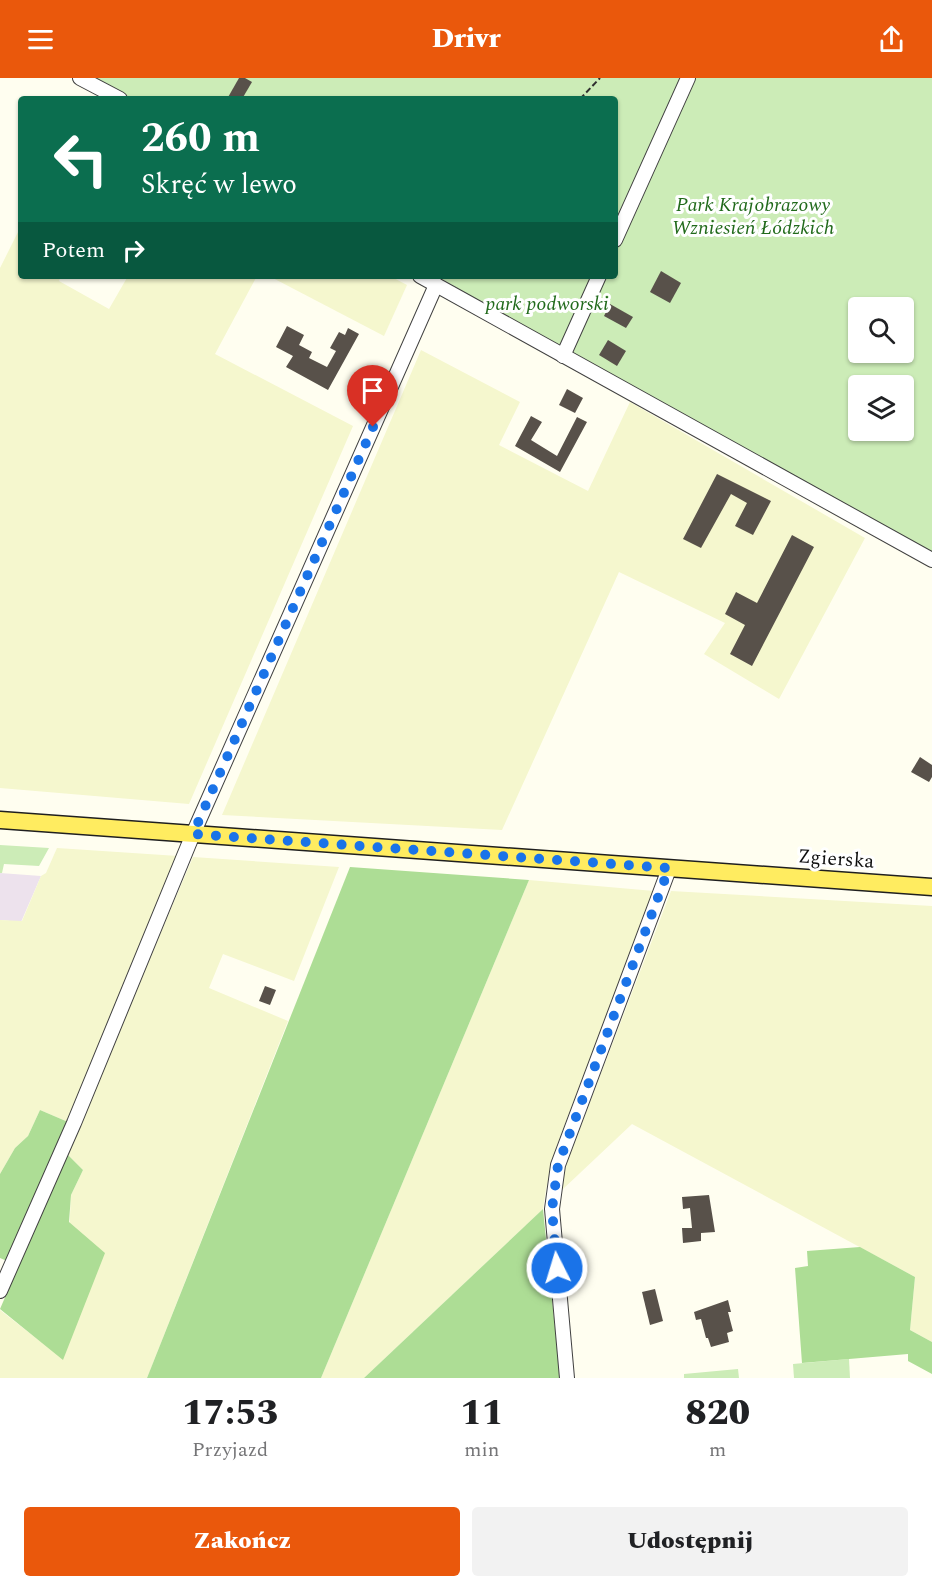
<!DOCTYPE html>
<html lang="pl">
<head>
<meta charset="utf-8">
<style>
  body { margin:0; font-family:Spectral,serif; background:#f2f2f2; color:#202124; height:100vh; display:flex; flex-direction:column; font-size:22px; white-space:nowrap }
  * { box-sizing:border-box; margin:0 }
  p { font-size:20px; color:#757577 }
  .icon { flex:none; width:33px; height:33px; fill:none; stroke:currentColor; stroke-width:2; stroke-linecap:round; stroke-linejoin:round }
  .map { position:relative; height:1300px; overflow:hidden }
  .details { display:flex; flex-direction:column; background:#fff; flex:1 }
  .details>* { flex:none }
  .banner { position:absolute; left:18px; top:18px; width:600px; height:183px; border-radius:6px; box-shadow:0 2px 4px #0004; background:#0b6e4f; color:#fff; overflow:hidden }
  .fabs { position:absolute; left:848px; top:219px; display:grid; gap:12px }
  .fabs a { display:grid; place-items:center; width:66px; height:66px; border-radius:6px; background:#fff; box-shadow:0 2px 4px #0004; font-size:30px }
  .pin { position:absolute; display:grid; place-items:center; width:51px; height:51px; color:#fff; margin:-62px -26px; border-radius:50% 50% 50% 0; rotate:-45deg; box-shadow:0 0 6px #0007 }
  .pin .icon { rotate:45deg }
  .me { position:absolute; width:66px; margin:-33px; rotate:355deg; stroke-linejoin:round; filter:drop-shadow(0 0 4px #0008) }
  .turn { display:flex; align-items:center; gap:21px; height:126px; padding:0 24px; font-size:27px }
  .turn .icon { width:78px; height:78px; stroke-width:2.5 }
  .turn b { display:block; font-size:42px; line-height:51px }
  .then { display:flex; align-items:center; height:57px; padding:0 24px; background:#0003; gap:12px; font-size:22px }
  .eta { display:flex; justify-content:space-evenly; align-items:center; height:102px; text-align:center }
  .eta b { font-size:36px; font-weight:800; line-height:42px }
  .cta { display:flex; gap:12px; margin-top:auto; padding:12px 24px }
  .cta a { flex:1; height:69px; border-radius:6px; background:#ea580c; color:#fff; font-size:24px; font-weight:800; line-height:69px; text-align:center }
  .cta a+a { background:#f2f2f2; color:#202124 }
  header { display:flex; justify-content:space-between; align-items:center; height:78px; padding:0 24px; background:#ea580c; color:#fff; font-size:27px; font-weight:800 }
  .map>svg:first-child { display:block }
  .industrial { fill:#ede2ed }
  .farmland { fill:#f5f7ce }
  .green { fill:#ccecb7; fill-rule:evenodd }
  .forest { fill:#addd95 }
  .building { fill:#58514a }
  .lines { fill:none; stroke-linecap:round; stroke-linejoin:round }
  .minor-casing { stroke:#414141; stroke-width:16 }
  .major-casing { stroke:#1f1f1f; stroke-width:19 }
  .path { stroke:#303030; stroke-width:2; stroke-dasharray:6 3; stroke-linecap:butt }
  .minor { stroke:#fff; stroke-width:14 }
  .major { stroke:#ffec60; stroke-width:16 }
  .route { stroke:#1a73e8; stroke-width:10; stroke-dasharray:0 18 }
  .labels { text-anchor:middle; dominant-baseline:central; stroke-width:6; stroke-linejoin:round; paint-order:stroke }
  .park-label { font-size:20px; font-style:italic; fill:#216a1b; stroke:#fff }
  .street-label { font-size:20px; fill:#0e0e0e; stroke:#fff }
</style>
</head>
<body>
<header><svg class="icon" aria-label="menu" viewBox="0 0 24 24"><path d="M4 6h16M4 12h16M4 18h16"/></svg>Drivr<svg class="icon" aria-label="share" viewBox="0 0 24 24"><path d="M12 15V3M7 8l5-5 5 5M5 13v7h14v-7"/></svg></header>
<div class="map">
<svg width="932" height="1300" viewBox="0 0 932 1300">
  <rect width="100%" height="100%" fill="#fffef0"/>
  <path class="industrial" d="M0 795 41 798 21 844 0 842Z"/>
  <g class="farmland">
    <path d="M21 148V198H61L59 203 109 231 128 198H257L215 276 353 348 189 726 0 710V190Z"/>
    <path d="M269 198H390L407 207 384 258Z"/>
    <path d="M421 272 520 324 499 367 588 413 630 324 865 460 779 621 704 576 725 545 619 494 502 752 222 737Z"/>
    <path d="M57 770 178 778 68 1044 40 1032 28 1058 15 1070 0 1096V842L22 843 41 798 46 795Z"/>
    <path d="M193 779 339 789 294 903 223 876 209 910 288 943 147 1300H0V1232L63 1281 71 1117 83 1092 67 1076Z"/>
    <path d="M529 802 654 813 557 1067 546 1111 543 1131 364 1300H321Z"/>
    <path d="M671 813 932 828V1264L910 1252 915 1199 632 1046 562 1112 561 1101 569 1079Z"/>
  </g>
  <g class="green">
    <path d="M93 0H932V477L568 276 437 198H615V21H132ZM858 230H903V274H858ZM858 308H903V352H858Z"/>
    <path d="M0 767 49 770 39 788 4 786 2 795H0Z"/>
    <path d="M849 1281 850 1300H794L793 1286Z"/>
    <path d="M738 1291 739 1300H684V1296Z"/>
  </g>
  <g class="forest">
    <path d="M350 789 529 802 321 1300H147Z"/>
    <path d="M40 1032 68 1044 7 1183 0 1180V1096L15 1070 28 1058Z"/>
    <path d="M67 1076 83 1092 71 1117 69 1144 105 1175 63 1282 0 1231Z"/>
    <path d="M543 1131 560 1300H364Z"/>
    <path d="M860 1169 915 1199 910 1252 932 1264V1296L908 1283V1276L802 1285 795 1190 808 1188 807 1173Z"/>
  </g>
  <g class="building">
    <path d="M239 0H245L252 4 242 21H227Z"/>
    <path d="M661 193 681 205 670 225 650 214Z"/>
    <path d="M610 226 633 239 626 250 604 238Z"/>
    <path d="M287 248 304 257 299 267 312 274 309 280 327 289 336 273 330 270 339 254 345 257 348 250 359 256 328 312 286 289 293 278 276 269Z"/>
    <path d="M608 262 626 273 617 288 599 277Z"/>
    <path d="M567 311 583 320 575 335 559 327Z"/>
    <path d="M531 338 542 344 531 362 557 378 577 339 587 344 560 394 515 368Z"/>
    <path d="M717 396 771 423 753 457 735 448 747 425 731 416 701 470 683 461Z"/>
    <path d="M792 457 814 469 752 588 730 576 745 547 725 536 736 514 757 525Z"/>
    <path d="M920 679 932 687V699L929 704 911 694Z"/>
    <path d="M265 908 276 912 270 927 259 923Z"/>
    <path d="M709 1117 715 1154 701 1155V1163L683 1165 682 1150H692L690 1130 683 1131 682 1119Z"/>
    <path d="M655 1211 663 1243 650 1247 642 1214Z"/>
    <path d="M728 1222 731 1234H728L733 1253 727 1255 729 1264 711 1269 708 1260H706L701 1241 696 1242 694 1234Z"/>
  </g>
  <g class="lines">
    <defs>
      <g id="minor">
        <path d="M80 0 120 21"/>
        <path d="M615 162 688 0"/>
        <path d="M420 198 932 482"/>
        <path d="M563 278 599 198"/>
        <path d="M0 1213 74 1045 193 756 436 207"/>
        <path d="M567 1300 552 1131 558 1087 669 791"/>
      </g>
      <path id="major" d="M0 742 932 809"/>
    </defs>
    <use href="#minor" class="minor-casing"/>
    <use href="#major" class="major-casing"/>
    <path class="path" d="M580 21 600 0"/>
    <use href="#minor" class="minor"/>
    <use href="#major" class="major"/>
  </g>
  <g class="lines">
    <path class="route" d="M373 349 193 756 669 790 558 1087 552 1131 557 1190"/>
  </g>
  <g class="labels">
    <g class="park-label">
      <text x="753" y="127">Park Krajobrazowy<tspan x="753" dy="23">Wzniesień Łódzkich</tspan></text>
      <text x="547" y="226">park podworski</text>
    </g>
    <g class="street-label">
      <text transform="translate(836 781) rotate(4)">Zgierska</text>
    </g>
  </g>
</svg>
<div class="fabs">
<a><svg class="icon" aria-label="search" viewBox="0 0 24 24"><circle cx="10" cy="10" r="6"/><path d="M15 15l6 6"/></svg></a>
<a><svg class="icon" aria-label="layers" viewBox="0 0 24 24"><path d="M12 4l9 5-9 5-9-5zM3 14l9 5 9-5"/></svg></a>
</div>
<div class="pin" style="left:373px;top:349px;background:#d93025"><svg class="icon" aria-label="arrive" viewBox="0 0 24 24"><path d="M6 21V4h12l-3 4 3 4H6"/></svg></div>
<svg class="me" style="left:557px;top:1190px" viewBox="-20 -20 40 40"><circle r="17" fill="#1a73e8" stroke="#fff" stroke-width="3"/><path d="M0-11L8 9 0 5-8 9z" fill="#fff"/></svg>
<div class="banner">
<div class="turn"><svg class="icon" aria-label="left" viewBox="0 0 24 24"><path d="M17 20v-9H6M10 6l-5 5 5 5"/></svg><div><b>260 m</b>Skręć w lewo</div></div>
<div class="then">Potem<svg class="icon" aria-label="right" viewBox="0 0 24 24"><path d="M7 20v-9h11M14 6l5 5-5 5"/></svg></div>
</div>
</div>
<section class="details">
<div class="eta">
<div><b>17:53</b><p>Przyjazd</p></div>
<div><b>11</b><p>min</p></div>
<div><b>820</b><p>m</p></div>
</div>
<div class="cta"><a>Zakończ</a><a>Udostępnij</a></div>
</section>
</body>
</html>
